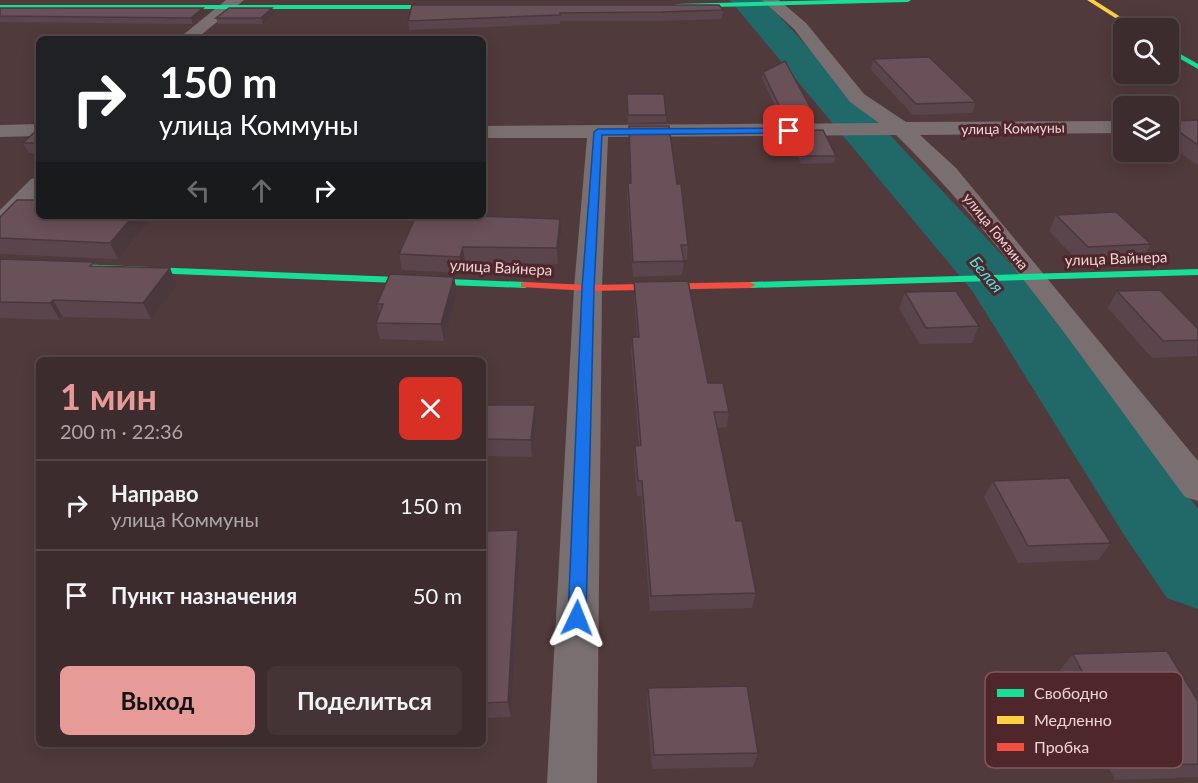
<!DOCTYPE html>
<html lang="ru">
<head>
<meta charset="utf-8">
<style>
  body { margin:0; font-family:Lato,sans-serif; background:#443435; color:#f1f3f6; height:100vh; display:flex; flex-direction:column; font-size:22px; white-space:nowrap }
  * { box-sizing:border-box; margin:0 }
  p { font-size:20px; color:#ada7aa }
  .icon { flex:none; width:33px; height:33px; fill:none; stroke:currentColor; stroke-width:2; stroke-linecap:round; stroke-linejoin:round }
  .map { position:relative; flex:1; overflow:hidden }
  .sheet { position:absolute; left:36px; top:357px; width:450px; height:390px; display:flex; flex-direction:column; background:#3d2c2d; border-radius:9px; box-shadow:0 3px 15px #0003,0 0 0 2px #564849 }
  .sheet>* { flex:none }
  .banner { position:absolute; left:36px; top:36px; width:450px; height:183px; border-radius:9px; box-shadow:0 3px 15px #0003,0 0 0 2px #564849; background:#202124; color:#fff; overflow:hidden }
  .tools { position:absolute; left:1113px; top:18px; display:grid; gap:12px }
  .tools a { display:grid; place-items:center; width:66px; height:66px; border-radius:9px; background:#3d2c2d; box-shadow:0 3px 15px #0003,0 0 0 2px #564849; font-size:30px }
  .pin { position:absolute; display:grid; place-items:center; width:51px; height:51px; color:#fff; margin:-26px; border-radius:12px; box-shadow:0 3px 9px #0006 }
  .me { position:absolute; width:66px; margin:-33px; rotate:2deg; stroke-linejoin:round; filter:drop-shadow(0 0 4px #0008) }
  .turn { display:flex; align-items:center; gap:21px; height:126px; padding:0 24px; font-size:27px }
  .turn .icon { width:78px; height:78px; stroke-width:2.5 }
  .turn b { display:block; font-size:42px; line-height:51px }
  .lanes { display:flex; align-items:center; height:57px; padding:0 24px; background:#0003; justify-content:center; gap:30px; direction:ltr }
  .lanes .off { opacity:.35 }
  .round { display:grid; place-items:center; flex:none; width:63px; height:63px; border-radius:9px; background:#443435 }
  .overview { display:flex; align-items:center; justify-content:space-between; height:102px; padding:0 24px }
  h1 { font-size:36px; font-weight:700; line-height:45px; color:#e69b98 }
  .primary-button { display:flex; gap:12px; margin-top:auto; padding:12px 24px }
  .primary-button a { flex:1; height:69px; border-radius:9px; background:#e69b98; color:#111; font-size:24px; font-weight:700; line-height:69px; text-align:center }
  .primary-button a+a { background:#443435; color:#f1f3f6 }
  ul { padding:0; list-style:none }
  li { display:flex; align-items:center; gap:18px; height:90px; padding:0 24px; border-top:2px solid #564849 }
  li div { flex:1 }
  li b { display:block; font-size:22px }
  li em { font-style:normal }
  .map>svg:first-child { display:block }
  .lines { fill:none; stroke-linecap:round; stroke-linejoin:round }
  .river { fill:#216868; fill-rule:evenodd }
  .street { fill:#796f70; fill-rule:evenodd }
  .fast { fill:#16e098; fill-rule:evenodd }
  .slow { fill:#ffcf43; fill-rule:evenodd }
  .jam { fill:#f24e42; fill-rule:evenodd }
  .wall { fill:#5b454c }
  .shaded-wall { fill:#4a383e }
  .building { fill:#6a5058; stroke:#4a383e; stroke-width:1.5 }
  .route { fill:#1a73e8; stroke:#114b97; stroke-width:1.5 }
  .labels { text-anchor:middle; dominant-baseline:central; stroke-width:6; stroke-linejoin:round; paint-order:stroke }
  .far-street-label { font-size:14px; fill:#efd3d4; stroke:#4f262a }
  .street-label { font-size:15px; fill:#efd3d4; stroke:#4f262a }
  .water-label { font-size:16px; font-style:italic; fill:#4fe2e2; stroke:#4f262a }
  .key { fill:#4f262a; stroke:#7f5a5d; stroke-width:1.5 }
  .key-label { font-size:16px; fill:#efd3d4 }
</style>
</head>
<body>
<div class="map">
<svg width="1198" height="783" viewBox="0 0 1198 783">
  <rect width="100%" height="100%" fill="#513a3c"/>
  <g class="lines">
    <path class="river" d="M730 0H764L1018 272 1198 509V609L1167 598 1126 538 973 292Z"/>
    <g class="street">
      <path d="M226 0H244L196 39H178Z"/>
      <path d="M762 0H779L806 23 864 94 906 122 1124 121V133L920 135 956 168 1198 461V501L1185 497C1093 374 1006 243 896 135L608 137 602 288 597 783H547L574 288 587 138H483V126L879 123 850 102 794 29Z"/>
      <path d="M39 124V136L0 137V125Z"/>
      <path d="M39 177V198L9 230 0 233V210L31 179Z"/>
    </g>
    <g class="fast">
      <path d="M836 0H911L908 2 676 8 673 6 676 4Z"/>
      <path d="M0 5H457L460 7 457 9H0Z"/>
      <path d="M1168 47 1198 64V69L1168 52Z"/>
      <path d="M0 261 525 282 531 285 525 288 0 267Z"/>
      <path d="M1198 269V275L750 288 744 285 750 282Z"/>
    </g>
    <path class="slow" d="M1087 0H1094L1138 28H1131Z"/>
    <path class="jam" d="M525 282 588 285 750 282 756 285 750 288 588 291 521 287V283Z"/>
  </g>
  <g class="wall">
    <path d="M412 5 723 10 722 19 662 21H560V24L409 30 408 21Z"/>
    <path d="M0 8H203L205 14 193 24 0 22Z"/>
    <path d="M274 14 263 24H218L216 18Z"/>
    <path d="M873 59 976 102 972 113 913 115 871 70Z"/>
    <path d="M763 72 814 114 812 121H782L762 78Z"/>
    <path d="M627 94 666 115V122L628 123Z"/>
    <path d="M1168 119 1175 121 1198 120V165H1197L1168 144Z"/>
    <path d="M629 126 677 184 688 245 687 260H684L682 275 633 277 627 197 628 183H630Z"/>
    <path d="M39 128V153H29L23 143Z"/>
    <path d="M791 131 836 156 834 163 801 164 789 138Z"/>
    <path d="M1056 215 1151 244 1142 259 1080 263 1049 231Z"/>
    <path d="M153 216 118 259 0 254V217Z"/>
    <path d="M561 234 558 264 465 262 462 273 402 270 399 254Z"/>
    <path d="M0 259 96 266 177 285 151 319 63 317 60 320 0 318Z"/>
    <path d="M454 277 457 293 444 341 380 339 376 323 379 315 377 304Z"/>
    <path d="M634 282 729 412 727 427 717 428 736 521 756 593 752 608 650 611 641 496H637L634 461 635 446H639L631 352 632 337H637L634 297Z"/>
    <path d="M1117 291 1198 329 1197 356 1152 358 1108 308Z"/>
    <path d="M905 292 979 326 972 343 920 344 899 309Z"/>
    <path d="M483 405H535L536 422 532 457 483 456Z"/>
    <path d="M993 481 1111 543 1098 560 1018 563 984 497Z"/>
    <path d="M483 531 520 547 511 717 483 718Z"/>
    <path d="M1073 654 1198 701V777L1115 780 1060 670Z"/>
    <path d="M648 688 758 753 753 767 652 769 647 704Z"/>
  </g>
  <g class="shaded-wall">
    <path d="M203 8 205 14 193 24 191 18Z"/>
    <path d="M272 8 274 14 263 24 261 18Z"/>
    <path d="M133 216H153L118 259 110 243Z"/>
    <path d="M560 219 561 234 558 264 557 248Z"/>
    <path d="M463 247 465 262 462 273 460 257Z"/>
    <path d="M170 268 177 285 151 319 143 303Z"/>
    <path d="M454 277 457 293 444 341 441 324Z"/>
    <path d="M53 300 63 317 60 320 50 303Z"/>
    <path d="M535 405 536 422 532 457 531 440Z"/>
    <path d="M518 530 520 547 511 717 508 702Z"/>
  </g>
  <g class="building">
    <path d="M412 5H719L723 10 662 12 560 13V15L408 21Z"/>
    <path d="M0 8H203L191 18 0 16Z"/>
    <path d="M229 8H272L261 18H216Z"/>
    <path d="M929 57 976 102 916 104 873 59Z"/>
    <path d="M785 61 814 114H783L763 72Z"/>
    <path d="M627 94H664L666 115H628Z"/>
    <path d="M1168 119H1173L1175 121 1198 120V145L1168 124Z"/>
    <path d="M629 126H669L677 184H681L688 245H681L684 261 633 262 628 183H631Z"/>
    <path d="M39 128V143H23Z"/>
    <path d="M823 130 836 156H802L791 131Z"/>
    <path d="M17 200H39V216H133L110 243 0 238V217Z"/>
    <path d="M1116 212 1151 244 1088 247 1056 215Z"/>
    <path d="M416 216H478L560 219 557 248 463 247 460 257 399 254Z"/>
    <path d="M0 259 94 262 90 266 170 268 143 303 53 300 50 303 0 302Z"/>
    <path d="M390 274 454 277 441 324 376 323 383 304H377Z"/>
    <path d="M688 281 708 383H723L729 412H714L736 521H742L756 593 651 596 642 481H638L635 446 641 445 632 337H639L634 282Z"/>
    <path d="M1160 290 1198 329V340L1163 341 1117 291Z"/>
    <path d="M956 291 979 326 926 328 905 292Z"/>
    <path d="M483 405H535L531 440 483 439Z"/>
    <path d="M1069 478 1111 543 1028 546 993 481Z"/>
    <path d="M518 530 508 702 483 703V531Z"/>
    <path d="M1167 651 1198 701V764L1131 766 1073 654Z"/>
    <path d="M747 686 758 753 654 755 648 688Z"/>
  </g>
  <path class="route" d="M789 128 792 133 602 135 594 288 586 618 583 624 577 626 571 624 568 618 582 288 594 132 598 129Z"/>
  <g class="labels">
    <g class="far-street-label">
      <text transform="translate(1013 128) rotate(-1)">улица Коммуны</text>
      <text transform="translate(996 231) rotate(51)">улица Гомзина</text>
    </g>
    <g class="street-label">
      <text transform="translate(1116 258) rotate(-2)">улица Вайнера</text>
      <text transform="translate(501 267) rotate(3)">улица Вайнера</text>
    </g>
    <g class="water-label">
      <text transform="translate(987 274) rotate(50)">Белая</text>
    </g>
  </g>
  <rect x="985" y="672" width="198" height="96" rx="9" class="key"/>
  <rect x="997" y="689" width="27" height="8" fill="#16e098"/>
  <rect x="997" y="716" width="27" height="8" fill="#ffcf43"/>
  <rect x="997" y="743" width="27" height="8" fill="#f24e42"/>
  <g class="key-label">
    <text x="1034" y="699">Свободно</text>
    <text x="1034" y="726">Медленно</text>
    <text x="1034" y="753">Пробка</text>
  </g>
</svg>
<div class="tools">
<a><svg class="icon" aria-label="search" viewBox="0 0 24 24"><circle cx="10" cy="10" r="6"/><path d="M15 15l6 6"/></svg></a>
<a><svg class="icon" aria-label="layers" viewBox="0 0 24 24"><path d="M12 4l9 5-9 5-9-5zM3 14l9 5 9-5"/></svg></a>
</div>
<div class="pin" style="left:789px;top:131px;background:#d93025"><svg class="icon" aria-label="arrive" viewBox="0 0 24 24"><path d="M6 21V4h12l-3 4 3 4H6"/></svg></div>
<svg class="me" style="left:577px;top:618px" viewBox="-20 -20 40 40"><path d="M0-17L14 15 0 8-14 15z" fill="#1a73e8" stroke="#fff" stroke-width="4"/></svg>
<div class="banner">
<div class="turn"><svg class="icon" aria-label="right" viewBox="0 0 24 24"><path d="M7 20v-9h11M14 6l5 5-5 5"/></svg><div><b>150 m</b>улица Коммуны</div></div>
<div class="lanes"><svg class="icon off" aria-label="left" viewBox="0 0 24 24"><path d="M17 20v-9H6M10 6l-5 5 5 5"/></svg><svg class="icon off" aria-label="ahead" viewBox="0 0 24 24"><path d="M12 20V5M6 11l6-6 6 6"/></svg><svg class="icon" aria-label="right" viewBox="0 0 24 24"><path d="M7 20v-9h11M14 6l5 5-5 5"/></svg></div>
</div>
<section class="sheet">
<div class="overview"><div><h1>1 мин</h1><p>200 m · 22:36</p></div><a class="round" style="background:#d93025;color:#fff"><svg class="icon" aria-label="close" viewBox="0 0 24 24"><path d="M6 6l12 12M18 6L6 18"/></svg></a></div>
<ul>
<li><svg class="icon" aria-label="right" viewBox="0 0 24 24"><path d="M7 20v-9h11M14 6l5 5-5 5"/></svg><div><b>Направо</b><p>улица Коммуны</p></div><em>150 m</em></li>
<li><svg class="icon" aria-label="arrive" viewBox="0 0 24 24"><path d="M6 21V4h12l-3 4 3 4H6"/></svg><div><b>Пункт назначения</b></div><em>50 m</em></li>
</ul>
<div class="primary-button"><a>Выход</a><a>Поделиться</a></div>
</section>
</div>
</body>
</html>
